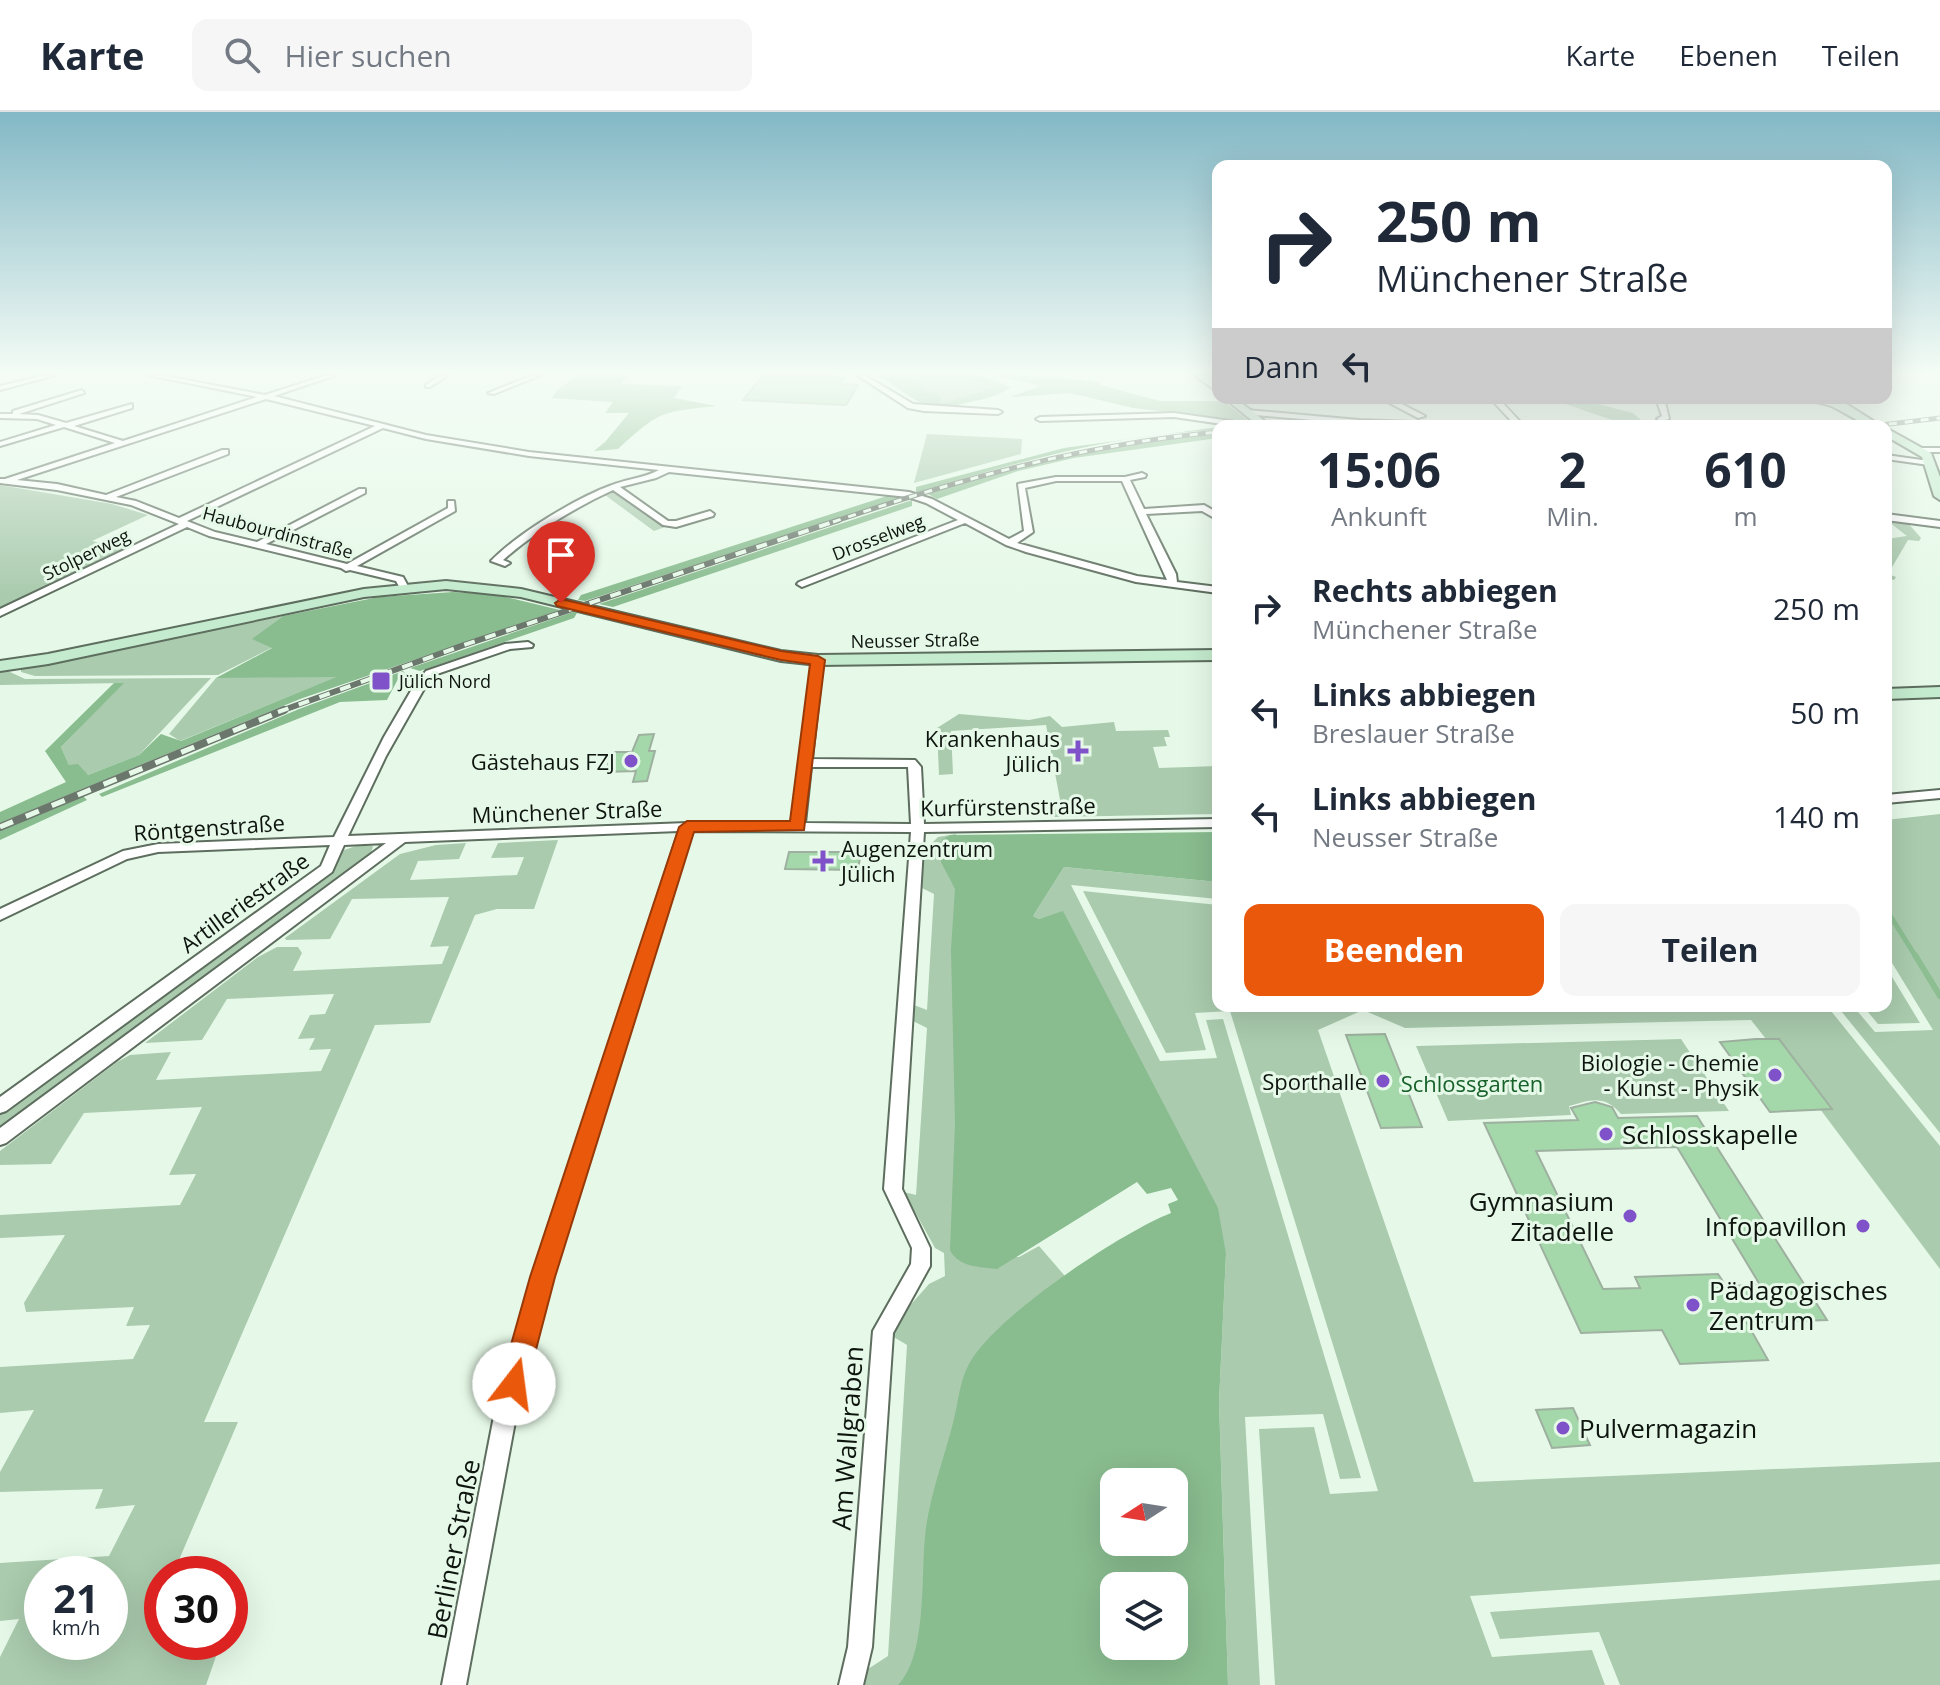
<!DOCTYPE html>
<html lang="de">
<head>
<meta charset="utf-8">
<style>
  body { margin:0; font-family:"Open Sans",sans-serif; background:#f6f6f7; color:#1f2937; height:100vh; display:flex; flex-direction:column; font-size:30px; white-space:nowrap }
  * { box-sizing:border-box; margin:0 }
  p { font-size:26px; color:#747a83 }
  .icon { flex:none; width:44px; height:44px; fill:none; stroke:currentColor; stroke-width:2; stroke-linecap:round; stroke-linejoin:round }
  .map { position:relative; flex:1; overflow:hidden }
  .details { position:absolute; left:1212px; top:308px; width:680px; height:592px; display:flex; flex-direction:column; background:#fff; border-radius:16px; box-shadow:0 8px 32px #0002 }
  .details>* { flex:none }
  .guide { position:absolute; left:1212px; top:48px; width:680px; height:244px; border-radius:16px; box-shadow:0 8px 32px #0002; background:#fff; color:#1f2937; overflow:hidden }
  .needle { width:52px; rotate:258deg }
  .fabs { position:absolute; left:1100px; top:1356px; display:grid; gap:16px }
  .fabs a { display:grid; place-items:center; width:88px; height:88px; border-radius:16px; background:#fff; box-shadow:0 8px 32px #0002; font-size:40px }
  .speed { position:absolute; left:24px; top:1444px; display:flex; gap:16px; font-size:40px; font-weight:700; text-align:center }
  .speed>* { display:grid; place-content:center; width:104px; height:104px; border-radius:50%; background:#fff; box-shadow:0 8px 32px #0002; line-height:1 }
  .speed small { font-size:20px; font-weight:400 }
  .speed .limit { border:12px solid #d22; background:#fff; color:#111 }
  .pin { position:absolute; display:grid; place-items:center; width:68px; height:68px; color:#fff; margin:-82px -34px; border-radius:50% 50% 50% 0; rotate:-45deg; box-shadow:0 0 8px #0007 }
  .pin .icon { rotate:45deg }
  .me { position:absolute; width:88px; margin:-44px; rotate:15deg; stroke-linejoin:round; filter:drop-shadow(0 0 6px #0008) }
  .turn { display:flex; align-items:center; gap:28px; height:168px; padding:0 32px; font-size:36px }
  .turn .icon { width:104px; height:104px; stroke-width:2.5 }
  .turn b { display:block; font-size:56px; line-height:68px }
  .then { display:flex; align-items:center; height:76px; padding:0 32px; background:#0003; gap:16px; font-size:30px }
  .eta { display:flex; justify-content:space-evenly; align-items:center; height:136px; text-align:center }
  .eta b { font-size:48px; font-weight:700; line-height:56px }
  .button { display:flex; gap:16px; margin-top:auto; padding:16px 32px }
  .button a { flex:1; height:92px; border-radius:16px; background:#ea580c; color:#fff; font-size:32px; font-weight:700; line-height:92px; text-align:center }
  .button a+a { background:#f6f6f7; color:#1f2937 }
  ul { padding:0; list-style:none }
  li { display:flex; align-items:center; gap:24px; height:104px; padding:0 32px }
  li div { flex:1 }
  li b { display:block; font-size:30px }
  li em { font-style:normal }
  header { display:flex; align-items:center; gap:48px; box-sizing:border-box; height:112px; padding:0 40px; background:#fff; border-bottom:2px solid #e0e1e3 }
  header strong { font-size:38px }
  nav { display:flex; gap:44px; margin-inline-start:auto; font-size:28px }
  .search { width:560px; height:72px; background:#f6f6f7; display:flex; align-items:center; gap:20px; box-sizing:border-box; padding:0 28px; border-radius:16px; color:#747a83; font-size:30px }
  .map>svg:first-child { display:block }
  .green { fill:#aacbae; fill-rule:evenodd }
  .forest { fill:#89bc8f; fill-rule:evenodd }
  .lines { fill:none; stroke-linecap:round; stroke-linejoin:round }
  .stream-far2 { stroke:#8cbe92; stroke-width:3 }
  .stream-far1 { stroke:#8cbe92; stroke-width:5 }
  .stream { stroke:#8cbe92; stroke-width:6 }
  .building { fill:#a4d8aa; stroke:#9eb09f; stroke-width:2; fill-rule:evenodd }
  .minor-casing { stroke:#5d6d5e; stroke-width:4 }
  .secondary-casing { stroke:#5d6d5e; stroke-width:4 }
  .minor { fill:#fff; fill-rule:evenodd }
  .secondary { fill:#c4ebce; fill-rule:evenodd }
  .rail-far2-casing { stroke:#6b776c; stroke-width:5 }
  .rail-far1-casing { stroke:#6b776c; stroke-width:6 }
  .rail-casing { stroke:#6b776c; stroke-width:8 }
  .rail-far2 { stroke:#e6f9e8; stroke-width:3; stroke-dasharray:8; stroke-linecap:butt }
  .rail-far1 { stroke:#e6f9e8; stroke-width:4; stroke-dasharray:11; stroke-linecap:butt }
  .rail { stroke:#e6f9e8; stroke-width:5; stroke-dasharray:14; stroke-linecap:butt }
  .route { fill:#ea580c; stroke:#983908; stroke-width:2 }
  .poi-dot { fill:#8052ca; stroke:#e6f9e8; stroke-width:3 }
  .labels { text-anchor:middle; dominant-baseline:central; stroke-width:6; stroke-linejoin:round; paint-order:stroke }
  .far-street-label { font-size:18px; fill:#0e150f; stroke:#e6f9e8 }
  .far-poi-label { font-size:18px; fill:#0e150f; stroke:#e6f9e8; text-anchor:start }
  .poi-label { font-size:22px; fill:#0e150f; stroke:#e6f9e8; text-anchor:end }
  .street-label { font-size:22px; fill:#0e150f; stroke:#e6f9e8 }
  .park-label { font-size:22px; fill:#17612a; stroke:#e6f9e8 }
  .near-poi-label { font-size:26px; fill:#0e150f; stroke:#e6f9e8; text-anchor:start }
  .near-street-label { font-size:26px; fill:#0e150f; stroke:#e6f9e8 }
</style>
</head>
<body>
<header>
<strong>Karte</strong>
<div class="search"><svg class="icon" aria-label="search" viewBox="0 0 24 24"><circle cx="10" cy="10" r="6"/><path d="M15 15l6 6"/></svg>Hier suchen</div>
<nav><a>Karte</a><a>Ebenen</a><a>Teilen</a></nav>
</header>
<div class="map">
<svg width="1940" height="1573" viewBox="0 0 1940 1573">
  <rect width="100%" height="100%" fill="#e6f9e8"/>
  <g class="green">
    <path d="M888 263H961L994 275 944 294Z"/>
    <path d="M927 322 1022 327 1021 342 914 371Z"/>
    <path d="M0 373 112 392 148 403 92 429 128 437 0 499Z"/>
    <path d="M611 380H616L665 415 654 419 605 383Z"/>
    <path d="M1889 410 1908 411 1921 426 1919 429 1908 428 1888 462 1896 465 1894 468 1886 466V427L1907 424Z"/>
    <path d="M283 504 253 527 273 535 218 563 35 564 21 560V557Z"/>
    <path d="M8 559 25 567 211 566 139 643 88 663 69 653 61 635 123 571 0 573V560Z"/>
    <path d="M339 564 180 629 169 622 216 566Z"/>
    <path d="M959 602 1029 608 1050 604 1062 615 1114 610 1116 619 1168 618 1170 625H1164L1167 634 1153 635 1159 656 1218 654V702L1051 705V701L1061 693 1046 613 951 619 953 662 939 663 937 616Z"/>
    <path d="M1940 702V1021L1837 894H1853L1875 920 1933 918 1886 841V708Z"/>
    <path d="M956 722 1007 1145H1019L1039 1134 1071 1171 980 1573H863L868 1557 888 1544 907 1233 892 1224 891 1215 929 1172 945 1164 944 1141 935 1136 904 1080 916 1083 927 916 913 909 914 893 927 898 934 782 922 776 924 733H930L938 725Z"/>
    <path d="M558 728 534 797H497L475 803 430 911 375 913 204 1310H238L173 1462H162V1489L152 1513H162V1530H221L206 1573H0V1545L19 1507 0 1509V1451L109 1444 135 1393 95 1397 103 1377 0 1380V1360L34 1298 0 1301V1255L133 1247 150 1213 126 1214 134 1195 26 1200 24 1191 65 1123 0 1126V1103L180 1093 196 1062 169 1063 202 995 84 1001 51 1052 0 1053V1039L117 950 130 943 171 940 156 968 321 959 331 937 309 938 315 926 298 927 310 903 325 902 334 882 227 887 202 928 145 931 258 845 277 835H298L302 841 293 859 442 852 449 834 430 835 449 785 352 787 330 827 286 828 285 826 400 742 436 733 466 731 459 747 418 749 410 768 517 763 524 745 491 746 498 731ZM42 1462H110V1530H42Z"/>
    <path d="M359 733 373 734 370 745 0 1019V1003L326 764 344 738Z"/>
    <path d="M1064 755 1218 770V787L1071 773 1160 949 1217 946 1206 908 1223 907 1361 1366 1340 1367 1323 1302 1245 1305 1260 1573H1228L1219 1290 1226 1142 1063 800 1039 807 1033 804Z"/>
    <path d="M1083 779 1218 793V894H1827L1940 1034V1157L1820 997 1832 996 1779 927H1766L1751 908 1405 916 1363 898 1318 918 1474 1370 1940 1350V1452L1470 1484 1492 1545 1592 1538 1605 1573H1275L1259 1317 1314 1315 1330 1382 1378 1379 1230 899 1195 901 1206 938 1166 941Z"/>
    <path d="M1886 855 1920 911 1878 912 1863 894H1886Z"/>
    <path d="M1681 927 1729 999 1621 1002C1604 982 1590 988 1569 994L1571 1003 1448 1009 1416 934Z"/>
    <path d="M1940 1468V1573H1620L1599 1520 1500 1527 1490 1500Z"/>
  </g>
  <g class="forest">
    <path d="M578 263H629L621 272 682 274 674 286 717 294C660 300 660 299 618 337L594 339 605 330 629 301H605L613 290 552 286 557 278Z"/>
    <path d="M878 263H900L925 275V280L937 281 942 286 940 290 946 291 993 275 958 263H977L1011 275C998 284 985 287 970 290 922 302 917 288 878 263Z"/>
    <path d="M995 263C1031 263 1065 265 1101 271L1100 273 1160 289H1223L1249 309 1133 296 1070 281 1014 285H1010L1041 274Z"/>
    <path d="M1556 286H1598L1594 291 1633 301 1648 314H1635Z"/>
    <path d="M1218 315V318C1114 322 1014 351 916 381V375L1064 336Z"/>
    <path d="M1218 321V326L1074 346 1018 359 937 387 928 382C1022 351 1119 326 1218 321Z"/>
    <path d="M890 383 903 385 585 489 578 488 581 483Z"/>
    <path d="M912 388V394L613 495 599 492Z"/>
    <path d="M453 480 497 483 560 498 300 587 0 711V700L66 670 45 639 114 571H124L61 635 69 653 78 652 88 663 139 643 161 622 181 629 336 565 216 566 272 536 252 527 283 504 379 485Z"/>
    <path d="M573 500 577 501 574 506 420 559 410 556Z"/>
    <path d="M403 559 407 563 398 567 387 588 340 590 102 685 99 682 299 597Z"/>
    <path d="M82 683 87 688 0 728V718Z"/>
    <path d="M1218 720V770L1064 755 1033 804 1039 807 1063 799 1218 1096 1226 1142 1219 1290 1228 1573H898C927 1544 921 1465 925 1425 928 1388 945 1344 954 1307 958 1290 960 1269 968 1254 992 1206 1120 1121 1171 1101L1168 1092 1178 1088 1171 1076 1147 1082 1137 1070 997 1157C980 1155 958 1155 950 1138L955 1011 951 837 955 777 941 750 942 728 950 723ZM1114 1370H1174V1430H1114ZM1114 1474H1174V1534H1114Z"/>
  </g>
  <g class="lines">
    <path class="stream-far2" d="M1553 286 1634 314"/>
    <path class="stream-far1" d="M1886 797 1916 845"/>
    <path class="stream" d="M1915 843 1940 884"/>
  </g>
  <g class="building">
    <path d="M763 263H834L832 266H844L840 272 858 273 846 293 743 288Z"/>
    <path d="M654 622 649 639H655L647 669 633 670 636 659 606 660 612 640H632L639 623Z"/>
    <path d="M789 740H861L858 758 785 757Z"/>
    <path d="M1385 922 1422 1015 1381 1016 1346 923Z"/>
    <path d="M1756 927H1779L1832 997 1770 1000 1720 930Z"/>
    <path d="M1595 990 1612 995 1618 1006 1697 1004 1827 1208 1747 1211 1768 1248 1680 1252 1662 1218 1581 1221 1484 1011 1578 1008 1571 996ZM1677 1035 1760 1173 1726 1174 1718 1162 1635 1165 1640 1176 1603 1177 1536 1039Z"/>
    <path d="M1573 1296 1590 1333 1552 1336 1536 1298Z"/>
  </g>
  <g class="lines">
    <defs>
      <g id="minor">
        <path d="M46 263H56L0 278V274Z"/>
        <path d="M148 263H160L265 283 327 263H336L274 284 426 323 529 340 909 380 932 387 1009 427 1024 419 1018 372 1056 365H1125L1142 361 1146 363 1145 365 1130 368 1144 397 1204 393 1218 401V408L1202 399 1146 402 1176 462 1177 470 1218 475V481L1136 470 1026 440 1006 433 965 411 802 475 797 472 799 470 958 408 926 391 908 385 669 360 656 366 620 375 668 409H676L710 399 714 402 713 404 676 415 663 413 613 378C574 396 535 420 503 448L510 451 505 454 491 449C517 422 576 386 612 373 627 367 644 366 659 358L529 344 426 327 383 316 187 409 215 420 257 430 359 377H365V381L266 432 347 452 448 396V389H454L455 399 357 454 403 465 409 476 407 478H401L396 469 350 458 346 459 341 456 209 424 187 415 0 504V497L179 412 131 393 57 378 0 371V367H5L115 331 64 315 0 334V330L56 313 37 307 0 306V302H13V299L82 278 84 281 19 302 38 303 66 311 132 292V296L74 314 123 329 257 285ZM266 287 375 314 179 406 136 389 116 385 228 342V338H222L106 383 57 372 17 368ZM1056 369H1122L1167 468 1137 464 1017 431 1033 420 1025 376Z"/>
        <path d="M441 263H448L430 275H426V273Z"/>
        <path d="M533 263H541L494 282 488 281Z"/>
        <path d="M857 263H864L913 292 998 298 1002 300 998 302 924 299 908 296Z"/>
        <path d="M1380 286H1390L1425 304 1418 306Z"/>
        <path d="M1490 286H1498L1524 314H1516Z"/>
        <path d="M1656 286H1664L1669 307 1661 309 1657 307 1662 304Z"/>
        <path d="M1801 286H1815L1840 293 1836 295Z"/>
        <path d="M1247 298 1359 308 1466 312 1470 314 1359 312 1244 302 1243 300Z"/>
        <path d="M1174 301 1238 310H1264L1268 312 1265 314H1236L1174 305 1040 309 1036 307 1040 305Z"/>
        <rect x="1918" y="336" width="22" height="4"/>
        <path d="M1886 343 1929 349 1933 351 1929 353 1886 347Z"/>
        <path d="M1886 402 1940 409V415L1886 408Z"/>
        <path d="M528 530 533 533 532 535 510 537 434 563 429 568 386 644 348 724 687 711H792L813 548 818 545 823 548 812 647 915 648 921 655 924 712 1218 707V715L924 720 902 1077 930 1136V1154L893 1221 872 1535 863 1573H839L848 1535 873 1219 911 1152 912 1136 884 1077 911 720 692 719 553 1165 517 1299 466 1573H442L495 1299 533 1165 679 719 405 730 6 1031 0 1033V1016L386 731 344 733 332 760 6 999 0 1001V985L321 754 330 733 158 740 127 747 0 808V797L123 739 158 732 334 725 384 625 412 577 426 559 505 532ZM811 655H908L911 712 805 711Z"/>
        <path d="M1940 678V686L1886 691V683Z"/>
      </g>
      <g id="secondary">
        <path d="M1194 263H1205L1218 272V280Z"/>
        <path d="M1224 286H1235L1271 314H1259Z"/>
        <path d="M1827 286H1837L1881 314H1868L1828 292Z"/>
        <path d="M1886 316 1931 341 1940 365V388L1934 384 1922 345 1886 324Z"/>
        <path d="M446 469 521 477 781 539 818 543 1218 538V548L818 553 781 549 521 485 446 477 364 485 48 552 0 559V549L48 542 364 477Z"/>
        <path d="M1940 575V585L1886 587V577Z"/>
      </g>
    </defs>
    <use href="#minor" class="minor-casing"/>
    <use href="#secondary" class="secondary-casing"/>
    <use href="#minor" class="minor"/>
    <use href="#secondary" class="secondary"/>
    <defs>
      <g id="rail-far2">
        <path d="M1873 314 1940 306"/>
        <path d="M833 410C960 367 1085 332 1218 320"/>
      </g>
      <path id="rail-far1" d="M278 600 464 533 839 408"/>
      <path id="rail" d="M0 715 284 598"/>
    </defs>
    <use href="#rail-far2" class="rail-far2-casing"/>
    <use href="#rail-far1" class="rail-far1-casing"/>
    <use href="#rail" class="rail-casing"/>
    <use href="#rail-far2" class="rail-far2"/>
    <use href="#rail-far1" class="rail-far1"/>
    <use href="#rail" class="rail"/>
  </g>
  <linearGradient id="sky" x2="0" y2="1"><stop stop-color="#83b8c6"/><stop offset="0.54" stop-color="#f4fcf5"/><stop offset="1" stop-color="#f4fcf5" stop-opacity="0"/></linearGradient>
  <rect width="1940" height="483" fill="url(#sky)"/>
  <path class="route" d="M561 487 781 539 818 544 825 548 804 718 694 720 555 1165 527 1272 523 1282 514 1286 504 1282 500 1272 530 1165 679 715 687 709H790L810 552 781 548 557 494 555 491Z"/>
  <g class="poi-dot">
    <rect x="371" y="559" width="20" height="20" rx="4"/>
    <path d="M1074 627h8v8h8v8h-8v8h-8v-8h-8v-8h8z"/>
    <circle cx="631" cy="649" r="8"/>
    <path d="M819 737h8v8h8v8h-8v8h-8v-8h-8v-8h8z"/>
    <circle cx="1775" cy="963" r="8"/>
    <circle cx="1383" cy="969" r="8"/>
    <circle cx="1606" cy="1022" r="8"/>
    <circle cx="1630" cy="1104" r="8"/>
    <circle cx="1863" cy="1114" r="8"/>
    <circle cx="1693" cy="1193" r="8"/>
    <circle cx="1563" cy="1316" r="8"/>
  </g>
  <g class="labels">
    <g class="far-street-label">
      <text transform="translate(278 420) rotate(15)">Haubourdinstraße</text>
      <text transform="translate(878 425) rotate(-21)">Drosselweg</text>
      <text transform="translate(86 442) rotate(-26)">Stolperweg</text>
      <text transform="translate(915 528) rotate(-1)">Neusser Straße</text>
    </g>
    <g class="far-poi-label">
      <text x="399" y="569">Jülich Nord</text>
    </g>
    <g class="poi-label">
      <text x="1060" y="626">Krankenhaus<tspan x="1060" dy="25">Jülich</tspan></text>
      <text x="615" y="649">Gästehaus FZJ</text>
      <text x="841" y="736" text-anchor="start">Augenzentrum<tspan x="841" dy="25">Jülich</tspan></text>
      <text x="1759" y="950">Biologie - Chemie<tspan x="1759" dy="25">- Kunst - Physik</tspan></text>
      <text x="1367" y="969">Sporthalle</text>
    </g>
    <g class="street-label">
      <text transform="translate(1008 694) rotate(-1)">Kurfürstenstraße</text>
      <text transform="translate(567 699) rotate(-2)">Münchener Straße</text>
      <text transform="translate(209 715) rotate(-4)">Röntgenstraße</text>
      <text transform="translate(244 790) rotate(-36)">Artilleriestraße</text>
    </g>
    <g class="park-label">
      <text x="1472" y="971">Schlossgarten</text>
    </g>
    <g class="near-poi-label">
      <text x="1622" y="1022">Schlosskapelle</text>
      <text x="1614" y="1089" text-anchor="end">Gymnasium<tspan x="1614" dy="30">Zitadelle</tspan></text>
      <text x="1847" y="1114" text-anchor="end">Infopavillon</text>
      <text x="1709" y="1178">Pädagogisches<tspan x="1709" dy="30">Zentrum</tspan></text>
      <text x="1579" y="1316">Pulvermagazin</text>
    </g>
    <g class="near-street-label">
      <text transform="translate(847 1326) rotate(-86)">Am Wallgraben</text>
      <text transform="translate(453 1437) rotate(-79)">Berliner Straße</text>
    </g>
  </g>
</svg>
<div class="fabs">
<a><svg class="needle" viewBox="-14 -14 28 28"><path d="M0-13l5 13h-10z" fill="#e53935"/><path d="M0 13l5-13h-10z" fill="#747a83"/></svg></a>
<a><svg class="icon" aria-label="layers" viewBox="0 0 24 24"><path d="M12 4l9 5-9 5-9-5zM3 14l9 5 9-5"/></svg></a>
</div>
<div class="speed"><div>21<small>km/h</small></div><div class="limit">30</div></div>
<div class="pin" style="left:561px;top:491px;background:#d93025"><svg class="icon" aria-label="arrive" viewBox="0 0 24 24"><path d="M6 21V4h12l-3 4 3 4H6"/></svg></div>
<svg class="me" style="left:514px;top:1272px" viewBox="-20 -20 40 40"><circle r="19" fill="#fff"/><path d="M0-13L10 11 0 6-10 11z" fill="#ea580c"/></svg>
<div class="guide">
<div class="turn"><svg class="icon" aria-label="right" viewBox="0 0 24 24"><path d="M7 20v-9h11M14 6l5 5-5 5"/></svg><div><b>250 m</b>Münchener Straße</div></div>
<div class="then">Dann<svg class="icon" aria-label="left" viewBox="0 0 24 24"><path d="M17 20v-9H6M10 6l-5 5 5 5"/></svg></div>
</div>
<section class="details">
<div class="eta">
<div><b>15:06</b><p>Ankunft</p></div>
<div><b>2</b><p>Min.</p></div>
<div><b>610</b><p>m</p></div>
</div>
<ul>
<li><svg class="icon" aria-label="right" viewBox="0 0 24 24"><path d="M7 20v-9h11M14 6l5 5-5 5"/></svg><div><b>Rechts abbiegen</b><p>Münchener Straße</p></div><em>250 m</em></li>
<li><svg class="icon" aria-label="left" viewBox="0 0 24 24"><path d="M17 20v-9H6M10 6l-5 5 5 5"/></svg><div><b>Links abbiegen</b><p>Breslauer Straße</p></div><em>50 m</em></li>
<li><svg class="icon" aria-label="left" viewBox="0 0 24 24"><path d="M17 20v-9H6M10 6l-5 5 5 5"/></svg><div><b>Links abbiegen</b><p>Neusser Straße</p></div><em>140 m</em></li>
</ul>
<div class="button"><a>Beenden</a><a>Teilen</a></div>
</section>
</div>
</body>
</html>
